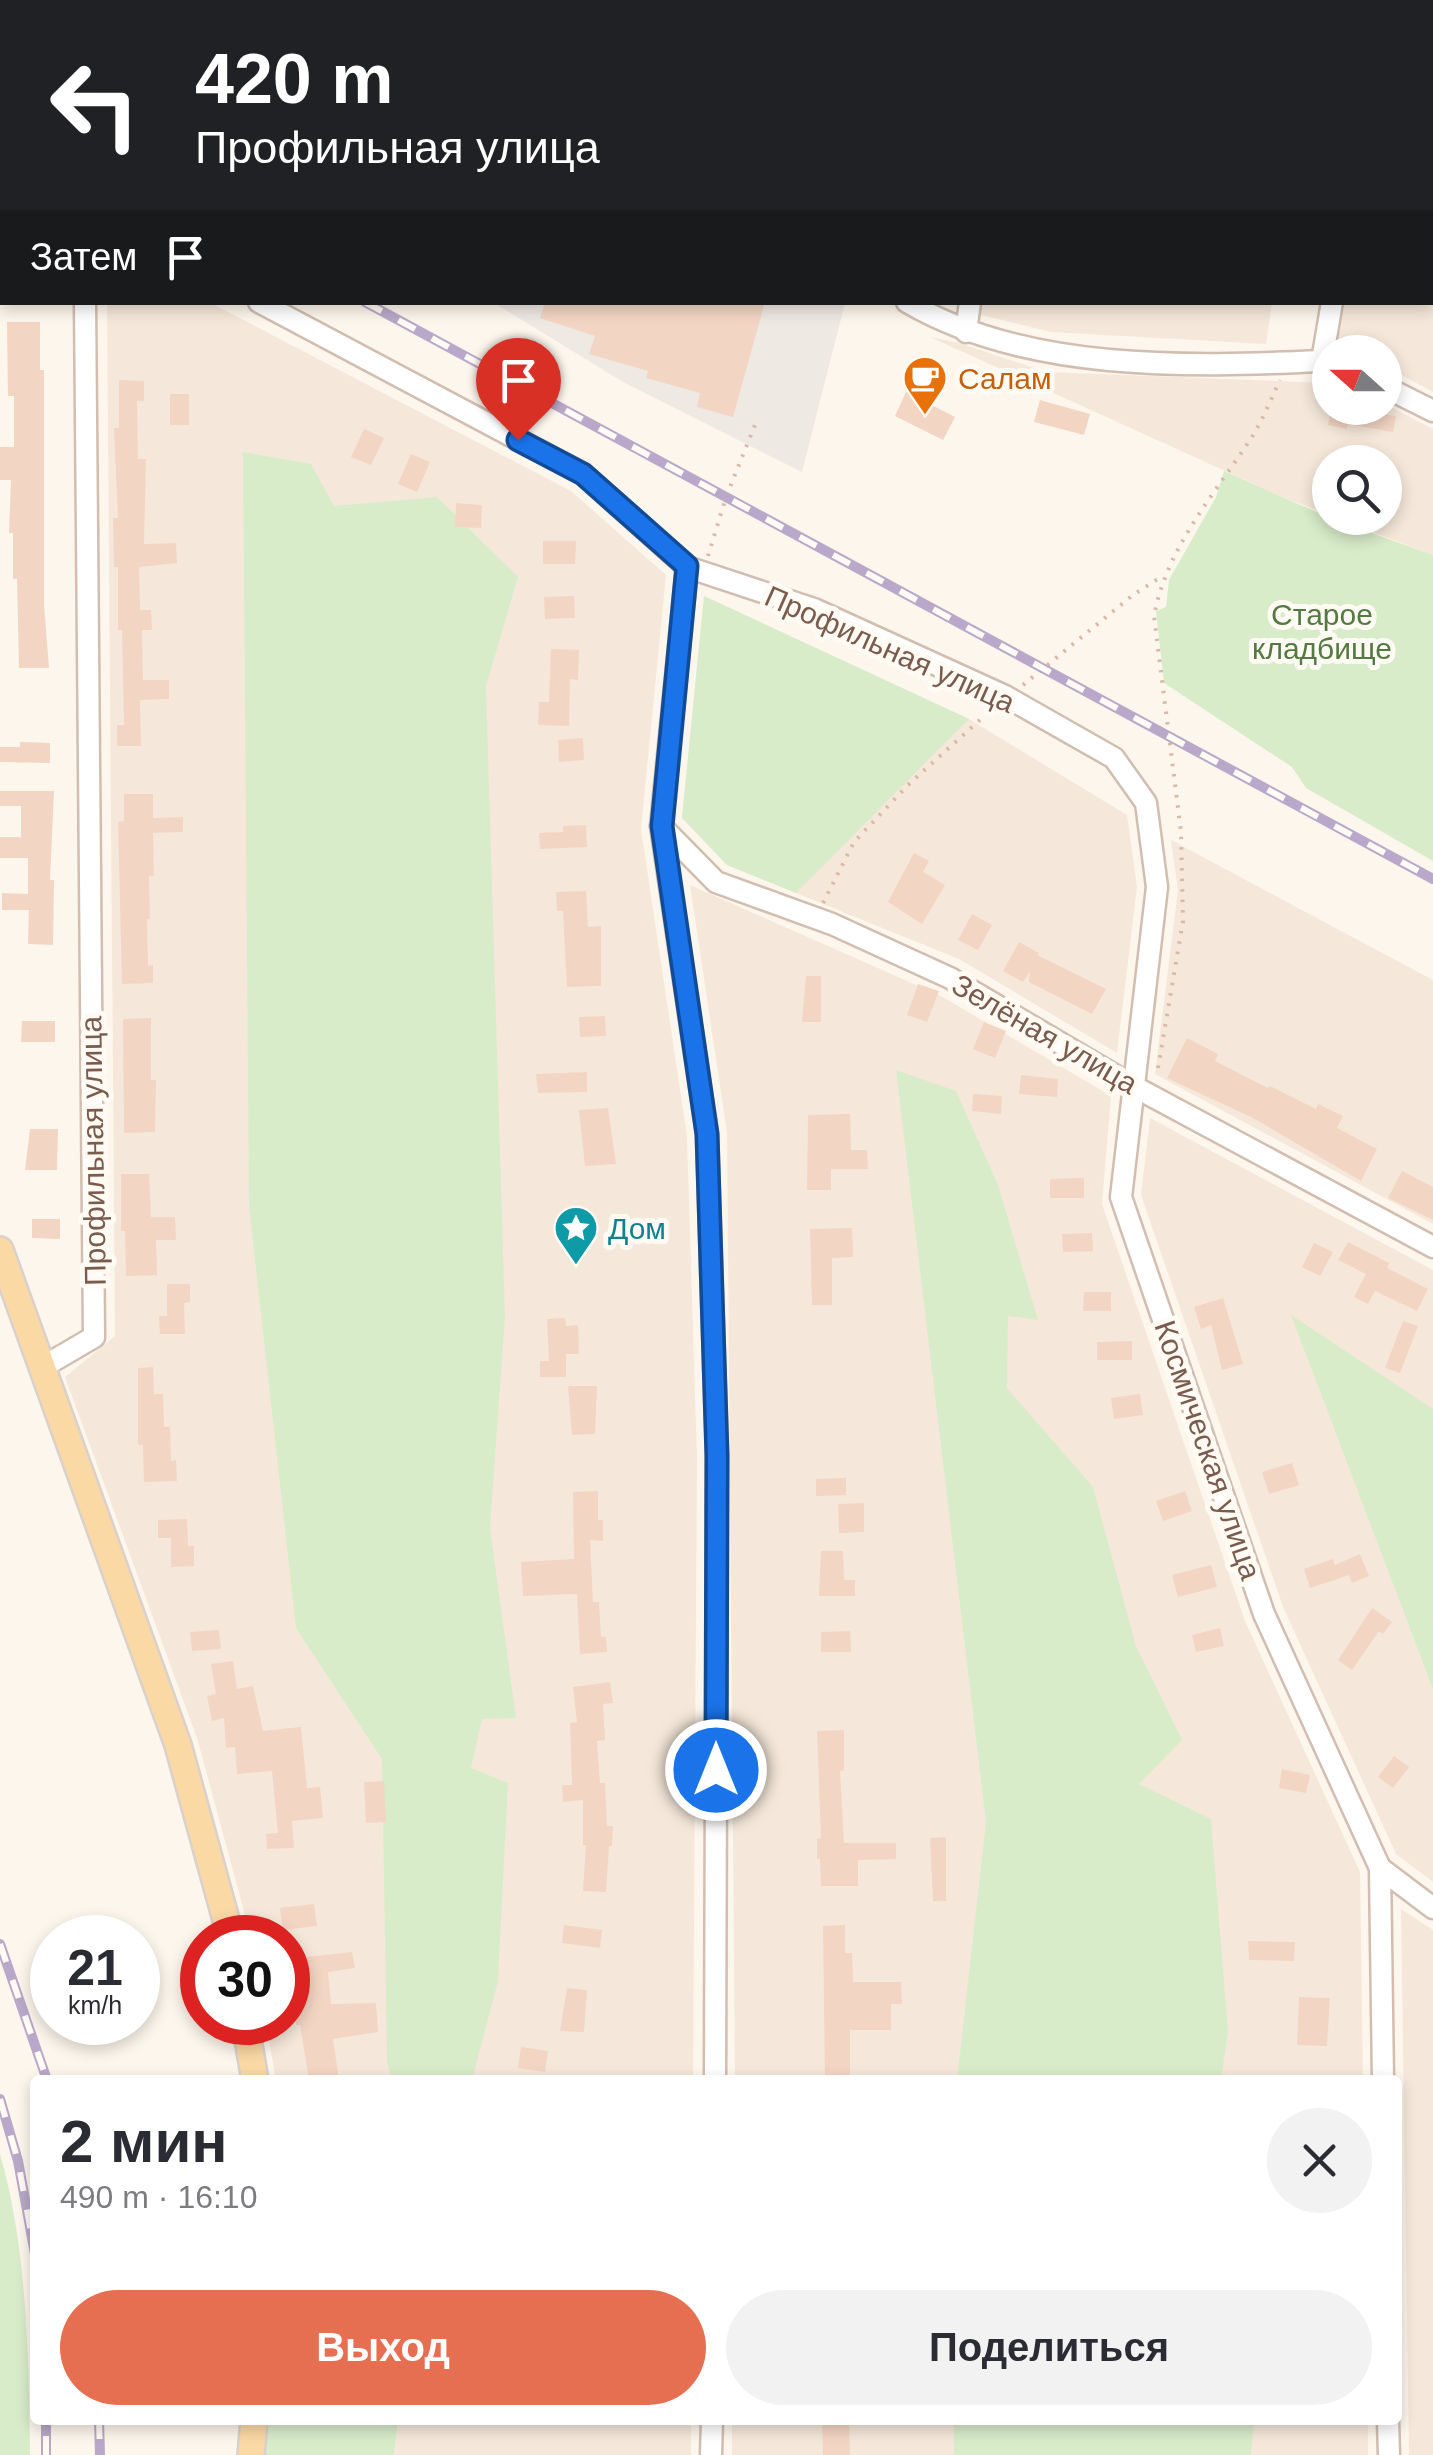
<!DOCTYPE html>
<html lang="ru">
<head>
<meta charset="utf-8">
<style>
  body { margin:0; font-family:Arial,sans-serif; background:#f2f2f3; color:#2b2b33; height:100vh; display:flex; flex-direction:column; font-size:38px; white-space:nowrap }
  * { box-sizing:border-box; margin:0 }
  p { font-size:32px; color:#7c7c81 }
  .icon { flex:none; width:55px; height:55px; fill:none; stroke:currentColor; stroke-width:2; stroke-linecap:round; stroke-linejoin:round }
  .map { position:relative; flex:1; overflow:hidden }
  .sheet { position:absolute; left:30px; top:2075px; width:1372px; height:350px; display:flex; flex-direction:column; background:#fff; border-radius:10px; box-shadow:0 5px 15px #0003 }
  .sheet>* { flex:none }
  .hud { position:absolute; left:0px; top:0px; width:1435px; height:305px; box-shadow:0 5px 15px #0003; background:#202124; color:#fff; overflow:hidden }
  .needle { width:65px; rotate:291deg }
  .tools { position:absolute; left:1312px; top:335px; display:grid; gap:20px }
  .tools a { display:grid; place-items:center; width:90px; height:90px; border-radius:50%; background:#fff; box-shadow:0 5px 15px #0003; font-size:50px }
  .speed { position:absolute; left:30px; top:1915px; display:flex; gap:20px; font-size:50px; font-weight:700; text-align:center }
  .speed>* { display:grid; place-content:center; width:130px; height:130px; border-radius:50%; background:#fff; box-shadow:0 5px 15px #0003; line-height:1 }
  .speed small { font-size:25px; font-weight:400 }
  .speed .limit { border:15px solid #d22; background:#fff; color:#111 }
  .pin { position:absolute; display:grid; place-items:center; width:85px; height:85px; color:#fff; margin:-102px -42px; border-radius:50% 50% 50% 0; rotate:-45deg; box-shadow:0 0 10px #0007 }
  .pin .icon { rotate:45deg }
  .me { position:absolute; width:110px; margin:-55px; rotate:0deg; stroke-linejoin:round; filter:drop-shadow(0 0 8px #0008) }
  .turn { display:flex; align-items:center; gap:35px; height:210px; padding:0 30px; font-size:45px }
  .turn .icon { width:130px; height:130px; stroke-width:2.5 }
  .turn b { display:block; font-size:70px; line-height:85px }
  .then { display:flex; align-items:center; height:95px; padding:0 30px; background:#0003; gap:20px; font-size:38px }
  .round { display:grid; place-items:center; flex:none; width:105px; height:105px; border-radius:52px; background:#f2f2f3 }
  .head { display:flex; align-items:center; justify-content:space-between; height:170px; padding:0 30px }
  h1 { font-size:60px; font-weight:700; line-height:75px }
  .button { display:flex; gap:20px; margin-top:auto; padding:20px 30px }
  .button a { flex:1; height:115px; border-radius:60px; background:#e76f51; color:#fff; font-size:40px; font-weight:700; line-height:115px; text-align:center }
  .button a+a { background:#f2f2f3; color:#2b2b33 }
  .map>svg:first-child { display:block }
  .residential { fill:#f5e8da }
  .industrial { fill:#efe9e4 }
  .green { fill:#d8ecc9 }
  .building { fill:#f3d5c3 }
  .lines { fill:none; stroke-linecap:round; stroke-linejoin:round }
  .minor-casing { stroke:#d1beb0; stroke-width:25 }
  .major-casing { stroke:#dad1cd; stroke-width:30 }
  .path { stroke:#d9b8a5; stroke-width:4; stroke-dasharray:2.5 8; stroke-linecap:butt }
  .minor { stroke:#fff; stroke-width:20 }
  .major { stroke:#fbd9a5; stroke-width:25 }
  .rail-casing { stroke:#b9a8c9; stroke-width:10 }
  .rail { stroke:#fffaf3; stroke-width:6; stroke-dasharray:19; stroke-linecap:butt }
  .route-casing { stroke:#114b97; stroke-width:25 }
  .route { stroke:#1a73e8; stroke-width:18 }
  .labels { text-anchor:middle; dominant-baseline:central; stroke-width:10; stroke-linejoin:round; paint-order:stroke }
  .food-label { font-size:30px; fill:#c56008; stroke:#fffaf3; text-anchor:start }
  .park-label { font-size:30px; fill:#537a41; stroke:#fffaf3 }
  .street-label { font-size:30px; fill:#7a5c4d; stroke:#fffaf3 }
  .culture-label { font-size:30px; fill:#0d838f; stroke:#fffaf3; text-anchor:start }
</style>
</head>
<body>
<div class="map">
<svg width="1433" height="2455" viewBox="0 0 1433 2455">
  <rect width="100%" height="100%" fill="#fdf6ec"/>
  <g class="residential">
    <path d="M1372 0H1433V392L1385 366V352L1316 348 1324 303 1432 302V2H1372Z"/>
    <path d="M107 303H211L571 491 666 575 641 829 687 1136 697 1457 693 2080H276L266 2023 288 2022V1938L251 1937 197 1738 65 1377 115 1336Z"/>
    <path d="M956 303H1272L1266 344 1051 332 973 313Z"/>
    <path d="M930 337 959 343 1046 372 1330 383V408H1385V404L1433 429V555L1336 518H1385V462H1330V515L1280 496Z"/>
    <path d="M704 596 969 719 1127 815 1137 887 1117 1053 959 959 727 865 682 818Z"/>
    <path d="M1171 840 1433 980V1224L1155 1074 1178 890Z"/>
    <path d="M690 885 941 996 1111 1096 1102 1204 1245 1621 1360 1872 1363 2080H735L727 1133Z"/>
    <path d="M1150 1118 1433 1270V1882L1396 1854 1283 1607 1141 1195Z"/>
    <path d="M1401 1909 1433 1930V2455H1409Z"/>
    <path d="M398 2420H691V2455H394Z"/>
    <rect x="732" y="2420" width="636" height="35"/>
  </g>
  <path class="industrial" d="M494 303H845L802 472 623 382Z"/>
  <g class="green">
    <path d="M243 452 311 464 334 506 437 497 518 577 486 686 505 1317 490 1528 516 1718 482 1719 471 1768 508 1783 498 1981 472 2080H392L387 2062 382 1759 296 1628 249 1206Z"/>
    <path d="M1224 471 1330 518 1433 555V861L1306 788 1292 767 1164 683 1156 611 1166 607 1169 580 1216 497Z"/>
    <path d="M704 596 969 719 796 893 727 865 682 818Z"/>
    <path d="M896 1070 956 1091 998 1185 1038 1320 1008 1316 1007 1388 1093 1487 1136 1646 1182 1740 1139 1784 1211 1819 1228 2032 1221 2080H957L986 1822Z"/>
    <path d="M1291 1315 1433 1409V1689Z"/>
    <path d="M0 2154C27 2247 29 2359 30 2455H0Z"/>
    <path d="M269 2420H398L394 2455H265Z"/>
    <path d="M954 2420H1254L1251 2455H954Z"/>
  </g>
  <g class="building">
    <path d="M545 302H765L733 417 697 407 700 393 646 378 648 371 589 354 595 336 540 318Z"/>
    <path d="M7 322H40V370H44V605L49 668H19L17 579H13V533H9L11 480H0V447H14V396H8Z"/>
    <path d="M119 380 144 381V401H137L138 459H146L144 544 176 543 177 563 139 567 140 610H151L152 630H142L143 680H169V699L140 700 141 746H117V725H124L122 630H118V567H114L113 518H118L114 428H119Z"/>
    <path d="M906 392 955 417 943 440 895 416Z"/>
    <rect x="170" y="394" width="19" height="31"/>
    <path d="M1040 400 1090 414 1084 435 1034 422Z"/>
    <path d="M1331 408 1396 416 1393 432 1348 424 1347 429 1328 425Z"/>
    <path d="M364 429 384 438 371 465 351 457Z"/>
    <path d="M411 454 430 462 417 492 398 484Z"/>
    <path d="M456 503 482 505 481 528 455 527Z"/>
    <path d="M543 541H576L575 564H543Z"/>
    <path d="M574 596 575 618 545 619 544 597Z"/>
    <path d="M551 649 579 650 578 680 570 679 569 726 538 725 539 702H549Z"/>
    <path d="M583 738 584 760 559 762 558 740Z"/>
    <path d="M20 742 50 743V763L0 762V747H20Z"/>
    <path d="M0 791H54L50 880H54L53 945 28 944 29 910H2V893L28 894V858H0V837H21V806H0Z"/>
    <path d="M124 794H153V818L183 817V832L153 833 154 876H149L150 919H147L148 966 153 965V983L122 984 118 822 124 821Z"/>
    <path d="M586 825 587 847 540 849 539 833 563 832V826Z"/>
    <path d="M914 853 929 861 923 872 945 885 922 924 888 902Z"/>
    <path d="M586 891 588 927 601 926V986L567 987 563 911H557L556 892Z"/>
    <path d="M972 914 992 925 978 950 958 940Z"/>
    <path d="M1019 942 1039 953 1037 955 1106 989 1092 1014 1029 982 1030 971 1023 982 1003 971Z"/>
    <path d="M806 976H821V1022H802Z"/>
    <path d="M918 984 939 991 927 1022 907 1015Z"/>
    <path d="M605 1016 606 1036 580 1037 579 1017Z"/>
    <path d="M151 1018V1080H156L155 1132 124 1133 123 1019Z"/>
    <path d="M22 1021H55V1042H21Z"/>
    <path d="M984 1022 1006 1031 995 1058 973 1049Z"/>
    <path d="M1187 1038 1218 1054 1215 1061 1268 1088 1270 1086 1316 1109 1318 1104 1343 1116 1337 1128 1377 1149 1361 1181 1253 1118 1167 1078Z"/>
    <path d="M587 1072V1092L538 1093 536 1074Z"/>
    <path d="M1021 1075 1058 1079 1057 1097 1019 1094Z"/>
    <path d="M973 1094 1002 1096 1001 1114 972 1111Z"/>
    <path d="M608 1108 616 1164 585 1166 579 1110Z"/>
    <path d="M850 1114 851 1150H867L868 1169H831V1190H807L808 1115Z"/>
    <path d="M30 1129H58L57 1170H25Z"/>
    <path d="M1402 1171 1433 1187V1220L1388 1198Z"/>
    <path d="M121 1174H149L151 1217H175L176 1240H156L157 1275 126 1276 125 1231H121Z"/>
    <path d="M1084 1178V1198H1050V1179Z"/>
    <path d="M32 1219H60V1239L32 1238Z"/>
    <path d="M852 1228 853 1257 832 1258V1305H812L810 1229Z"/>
    <path d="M1092 1233 1093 1251 1063 1252 1062 1234Z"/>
    <path d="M1348 1242 1389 1263 1387 1268 1428 1289 1417 1311 1375 1291 1368 1304 1354 1297 1366 1274 1338 1260Z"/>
    <path d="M1314 1243 1333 1252 1320 1276 1302 1267Z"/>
    <path d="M167 1284H190V1302L184 1303 185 1334H160L159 1316H167Z"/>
    <path d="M1084 1292H1111V1311H1083Z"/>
    <path d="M1223 1298 1243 1364 1222 1370 1211 1325 1201 1329 1194 1307Z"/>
    <path d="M565 1318 566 1326 578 1325 579 1354H566V1377H540V1361H549L547 1319Z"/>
    <path d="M1403 1321 1418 1326 1400 1373 1385 1368Z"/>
    <path d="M1132 1341V1360H1097V1342Z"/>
    <path d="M153 1367 154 1394H163L164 1427H170L171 1461 176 1460 177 1481 144 1482 143 1445H138V1368Z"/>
    <path d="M568 1386H597L595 1434 572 1435Z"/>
    <path d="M1140 1394 1143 1415 1114 1419 1111 1398Z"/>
    <path d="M1292 1463 1299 1485 1269 1494 1262 1472Z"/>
    <path d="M846 1478V1495L816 1496V1479Z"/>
    <path d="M598 1491V1520H603V1541L590 1540 593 1602H599L601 1637H606L607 1652 580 1654 577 1594 523 1596 521 1562 574 1559 573 1492Z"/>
    <path d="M1185 1491 1192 1511 1163 1521 1156 1501Z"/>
    <path d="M864 1503V1532L839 1533 838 1504Z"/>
    <path d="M187 1519 188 1546H194V1566L171 1567V1538H158V1520Z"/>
    <path d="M821 1551H843L844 1580H855V1596H819Z"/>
    <path d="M1360 1554 1369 1576 1352 1583 1349 1575 1310 1588 1304 1569 1333 1559 1335 1565Z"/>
    <path d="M1211 1565 1217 1587 1178 1597 1172 1575Z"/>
    <path d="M1372 1608 1392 1622 1383 1634 1379 1631 1352 1670 1338 1660Z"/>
    <path d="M1220 1628 1224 1646 1196 1652 1192 1635Z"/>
    <path d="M219 1630 221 1649 192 1651 190 1632Z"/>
    <path d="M850 1631 851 1652H821V1632Z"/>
    <path d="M233 1661 237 1689 253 1686 263 1731 301 1727 307 1788 320 1787 323 1818 292 1821 294 1848 267 1849 266 1834 278 1833 272 1771 237 1774 235 1747 226 1748 224 1718 212 1721 207 1696 216 1694 211 1664Z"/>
    <path d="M610 1682 613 1703 603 1704 605 1740 597 1741 600 1783H605L607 1826H613L612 1846H609L606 1892 583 1891 586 1845H583V1800L563 1802 562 1785H572L570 1723 577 1722 573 1687Z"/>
    <path d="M844 1730V1770L840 1771 844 1843H896V1859L858 1860V1886H821L820 1859H817V1839L821 1838 817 1731Z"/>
    <path d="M1394 1756 1409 1767 1393 1788 1378 1777Z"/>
    <path d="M1282 1769 1310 1775 1306 1793 1279 1788Z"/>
    <path d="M384 1781 386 1822 366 1823 364 1782Z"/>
    <path d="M946 1837V1901H933L930 1838Z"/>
    <path d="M314 1904 317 1926 283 1930 280 1908Z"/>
    <path d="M564 1925 602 1930 600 1948 562 1943Z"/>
    <path d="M845 1925V1953H852L853 1982H901L902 2004H891V2030H850V2080H825L823 1926Z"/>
    <path d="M1248 1941 1295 1942 1294 1961 1249 1960Z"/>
    <path d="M352 1952 355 1968 328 1972 331 2004 376 2003 378 2032 333 2039 339 2080H309L300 2025H296L295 1981H290L288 1959Z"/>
    <path d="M567 1988 587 1990 584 2032 560 2031Z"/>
    <path d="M1299 1997 1330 1998 1327 2046 1297 2045Z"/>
    <path d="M521 2047 548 2051 545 2072 518 2068Z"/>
    <path d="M822 2420H849L850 2455H823Z"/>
  </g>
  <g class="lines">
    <defs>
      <g id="minor">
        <path d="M860 2 861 0"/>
        <path d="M964 2 965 0"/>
        <path d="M1016 2V0"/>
        <path d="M1334 2V0"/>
        <path d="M0 171 2 172"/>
        <path d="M259 302 583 474 687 567 814 609 1005 696 1114 758 1146 803 1157 887 1121 1197 1264 1614 1380 1868 1383 2080"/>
        <path d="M907 302C1026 372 1188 367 1322 361L1330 364"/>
        <path d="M966 332 970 302"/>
        <path d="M1322 361 1332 302"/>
        <path d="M1385 387 1433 411"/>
        <path d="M687 567 661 826 707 1134 717 1456 715 2080"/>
        <path d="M661 826 716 882 832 924 950 978 1133 1086 1433 1247"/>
        <path d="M41 1368 94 1337 85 302"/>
        <path d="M1380 1868 1433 1908"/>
        <path d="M1388 2420 1389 2455"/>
        <path d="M711 2455 712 2420"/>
      </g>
      <g id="major">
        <path d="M0 1250 178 1745 231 1938"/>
        <path d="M245 2022 255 2080"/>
        <path d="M251 2455 254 2420"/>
      </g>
    </defs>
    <use href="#minor" class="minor-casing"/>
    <use href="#major" class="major-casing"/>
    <g class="path">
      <path d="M708 556 726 497 755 425"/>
      <path d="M1023 685 1133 595 1161 577"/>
      <path d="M823 903 854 842 908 785 992 709"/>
      <path d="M1158 1068 1183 921 1181 832 1154 616C1167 547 1214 495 1252 437 1263 419 1271 399 1280 380"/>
    </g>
    <use href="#minor" class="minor"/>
    <use href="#major" class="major"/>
    <defs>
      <g id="rail">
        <path d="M0 101 2 103"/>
        <path d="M365 302 1433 879"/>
        <path d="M0 1944 47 2080"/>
        <path d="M0 2099 18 2161 35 2254"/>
        <path d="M99 2420 100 2455"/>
        <path d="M46 2455V2420"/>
      </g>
    </defs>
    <use href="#rail" class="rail-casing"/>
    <use href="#rail" class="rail"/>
  </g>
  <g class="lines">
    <defs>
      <path id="route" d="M518 440 583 474 687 566 662 826 707 1134 717 1456 716 1770"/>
    </defs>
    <use href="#route" class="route-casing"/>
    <use href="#route" class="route"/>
  </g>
  <defs>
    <symbol id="cafe-pin" viewBox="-11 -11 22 30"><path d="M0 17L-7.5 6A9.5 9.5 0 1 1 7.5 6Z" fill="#e8710a" stroke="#fffaf3"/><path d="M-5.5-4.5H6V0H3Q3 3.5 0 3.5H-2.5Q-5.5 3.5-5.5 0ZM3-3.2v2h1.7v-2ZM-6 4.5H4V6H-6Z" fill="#fff"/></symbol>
    <symbol id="sight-pin" viewBox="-11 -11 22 30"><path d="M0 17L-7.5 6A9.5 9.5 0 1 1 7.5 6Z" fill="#0f9aa8" stroke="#fffaf3"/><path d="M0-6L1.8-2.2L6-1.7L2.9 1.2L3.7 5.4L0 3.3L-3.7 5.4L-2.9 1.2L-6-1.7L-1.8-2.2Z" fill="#fff"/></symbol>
  </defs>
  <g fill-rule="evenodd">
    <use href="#cafe-pin" x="900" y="353" width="50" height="68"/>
    <use href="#sight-pin" x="551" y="1203" width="50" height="68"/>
  </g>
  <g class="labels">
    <g class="food-label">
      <text x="958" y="378">Салам</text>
    </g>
    <g class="park-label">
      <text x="1322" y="614">Старое<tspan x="1322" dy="34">кладбище</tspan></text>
    </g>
    <g class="street-label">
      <text transform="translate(890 649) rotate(24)">Профильная улица</text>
      <text transform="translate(1045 1034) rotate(30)">Зелёная улица</text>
      <text transform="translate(93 1151) rotate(-91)">Профильная улица</text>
      <text transform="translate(1208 1450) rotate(71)">Космическая улица</text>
    </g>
    <g class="culture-label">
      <text x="608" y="1228">Дом</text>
    </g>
  </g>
</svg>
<div class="tools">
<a><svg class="needle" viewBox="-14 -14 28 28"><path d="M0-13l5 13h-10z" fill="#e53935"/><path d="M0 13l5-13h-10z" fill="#7c7c81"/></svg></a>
<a><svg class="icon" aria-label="search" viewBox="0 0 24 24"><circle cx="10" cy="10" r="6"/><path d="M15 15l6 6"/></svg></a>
</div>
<div class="speed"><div>21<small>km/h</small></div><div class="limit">30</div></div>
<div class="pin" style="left:518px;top:440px;background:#d93025"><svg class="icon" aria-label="arrive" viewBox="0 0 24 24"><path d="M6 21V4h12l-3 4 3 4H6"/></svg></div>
<svg class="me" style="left:716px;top:1770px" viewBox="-20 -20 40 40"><circle r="17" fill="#1a73e8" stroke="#fff" stroke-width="3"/><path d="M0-11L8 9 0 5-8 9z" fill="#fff"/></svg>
<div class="hud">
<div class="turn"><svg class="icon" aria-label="left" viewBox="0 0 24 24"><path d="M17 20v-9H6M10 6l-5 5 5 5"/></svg><div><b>420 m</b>Профильная улица</div></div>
<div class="then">Затем<svg class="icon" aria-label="arrive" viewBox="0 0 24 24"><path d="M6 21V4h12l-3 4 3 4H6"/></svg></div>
</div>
<section class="sheet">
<div class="head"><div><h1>2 мин</h1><p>490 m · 16:10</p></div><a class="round"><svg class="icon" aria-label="close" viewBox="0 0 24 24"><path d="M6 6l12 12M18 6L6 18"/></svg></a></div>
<div class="button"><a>Выход</a><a>Поделиться</a></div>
</section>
</div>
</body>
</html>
